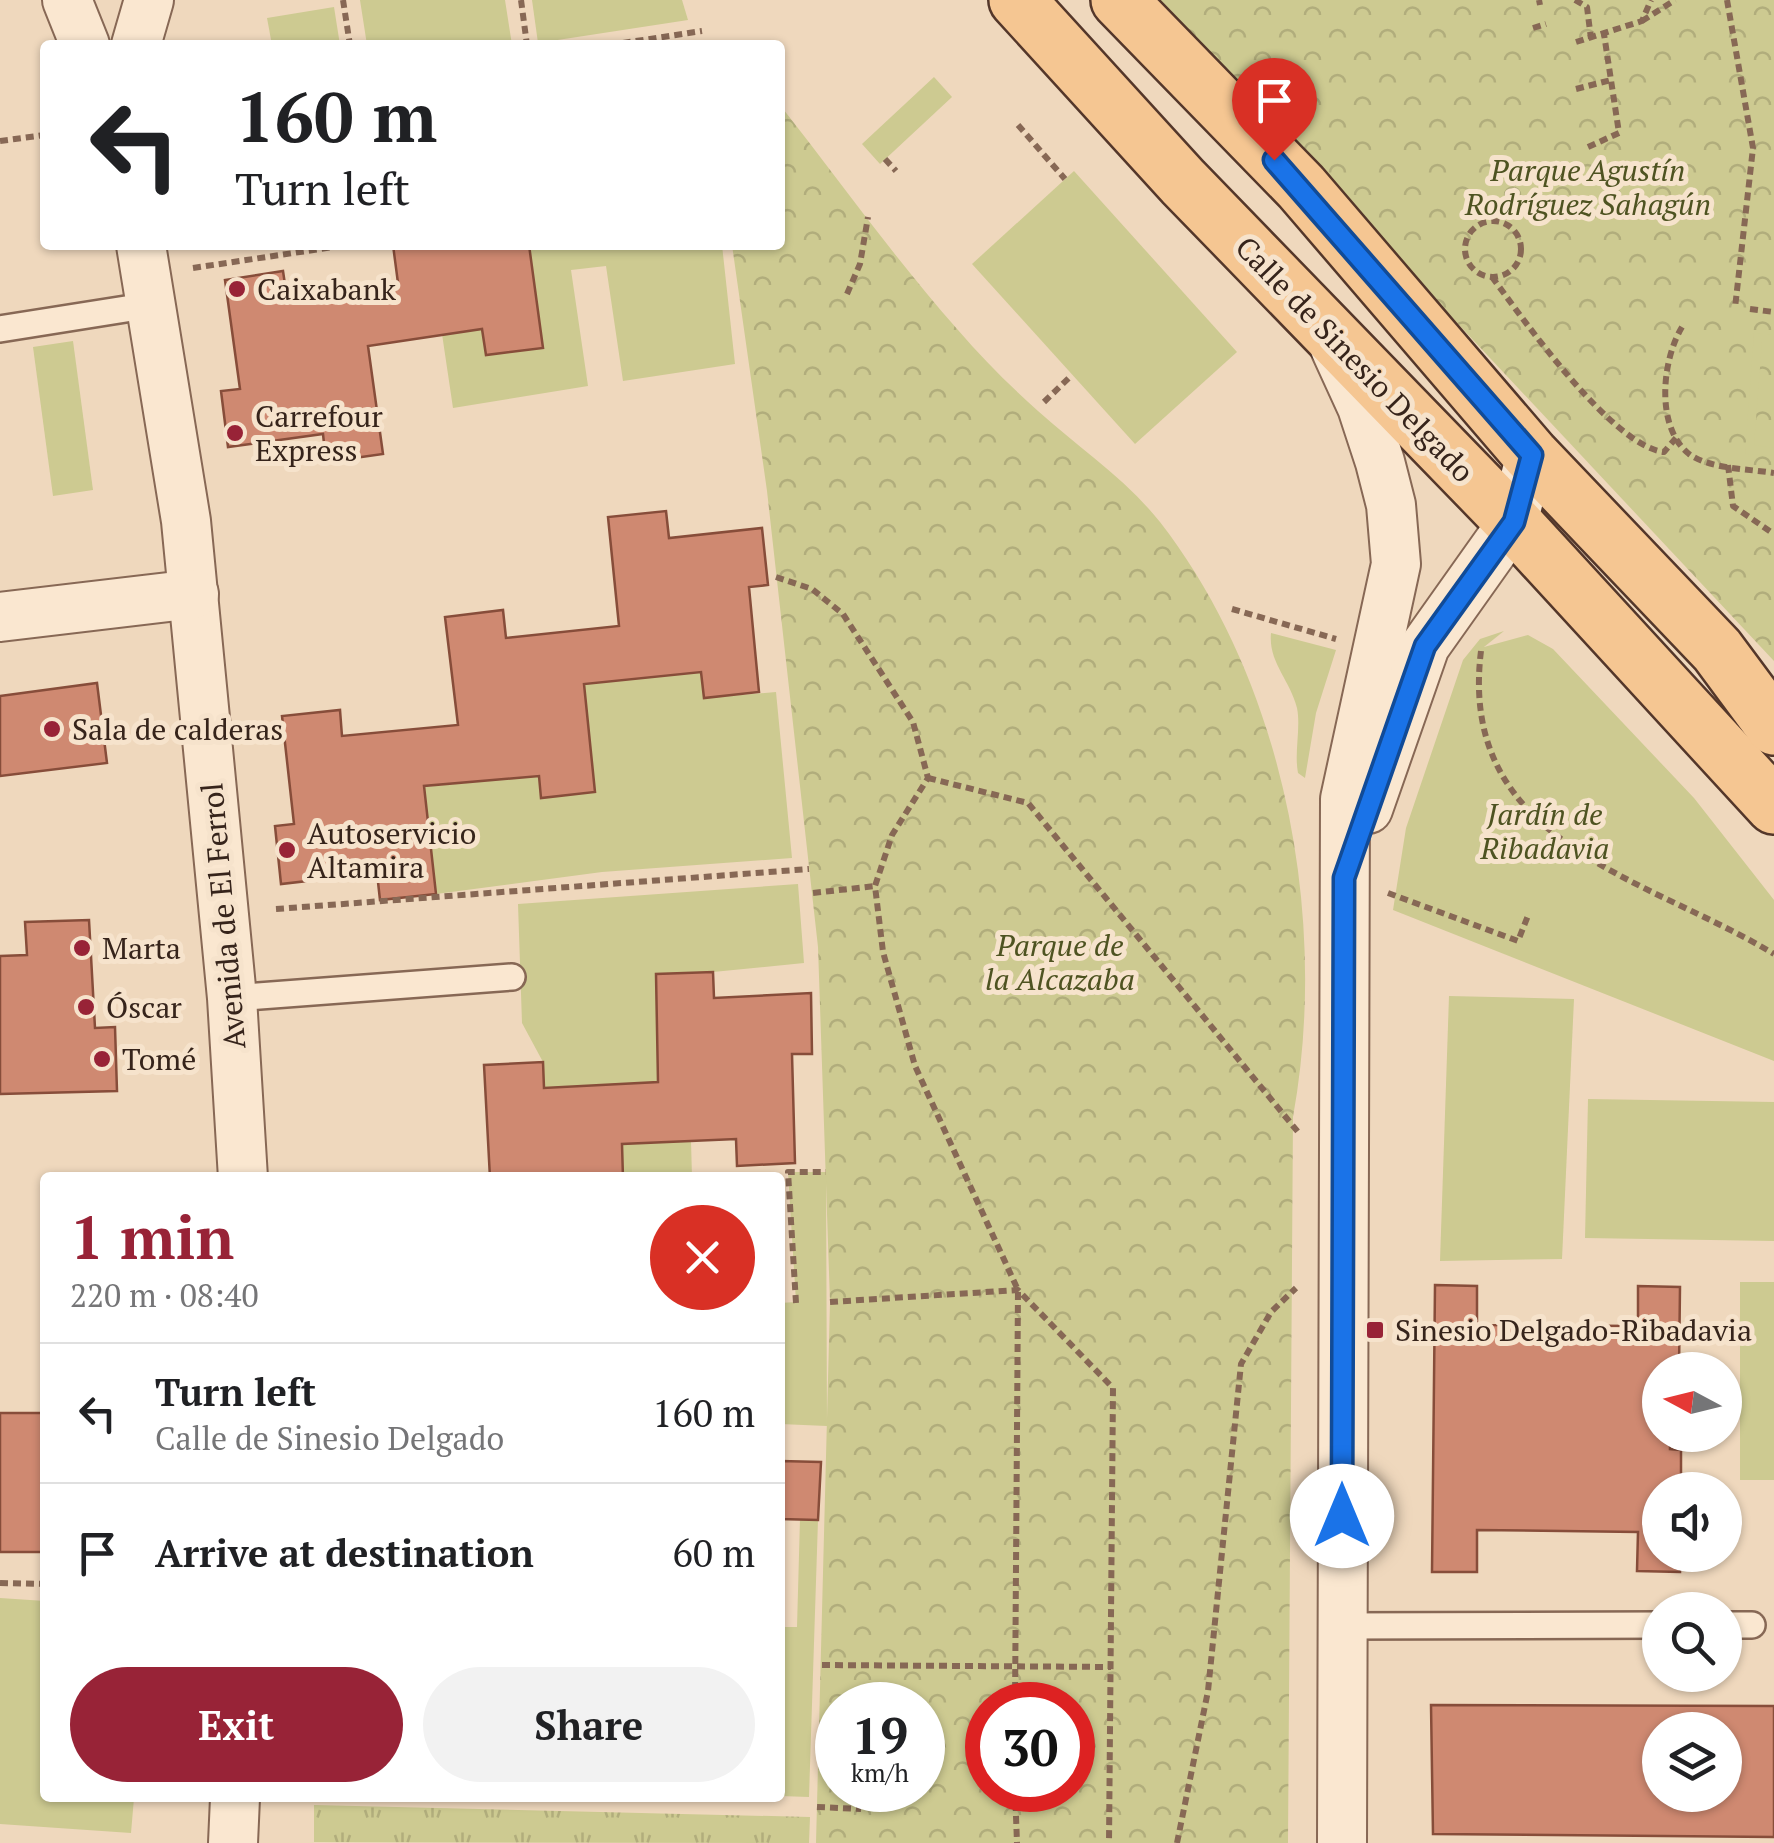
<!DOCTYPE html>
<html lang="en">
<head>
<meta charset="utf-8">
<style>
  body { margin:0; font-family:"PT Serif",serif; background:#f2f2f2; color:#202124; height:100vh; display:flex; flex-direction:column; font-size:38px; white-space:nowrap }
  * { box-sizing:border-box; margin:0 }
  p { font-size:32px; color:#757577 }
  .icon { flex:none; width:55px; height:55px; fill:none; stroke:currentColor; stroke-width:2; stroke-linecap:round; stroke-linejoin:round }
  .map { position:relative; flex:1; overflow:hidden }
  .sheet { position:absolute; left:40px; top:1172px; width:745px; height:630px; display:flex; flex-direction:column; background:#fff; border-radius:10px; box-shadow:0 2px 8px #0004 }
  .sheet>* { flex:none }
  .banner { position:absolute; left:40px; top:40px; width:745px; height:210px; border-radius:10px; box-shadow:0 2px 8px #0004; background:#fff; color:#202124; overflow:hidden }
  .needle { width:65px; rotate:277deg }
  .buttons { position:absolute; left:1642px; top:1352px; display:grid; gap:20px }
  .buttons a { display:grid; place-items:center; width:100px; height:100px; border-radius:50%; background:#fff; box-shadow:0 2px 8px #0004; font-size:50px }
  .speed { position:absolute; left:815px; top:1682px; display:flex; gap:20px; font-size:50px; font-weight:700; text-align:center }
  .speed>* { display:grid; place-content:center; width:130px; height:130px; border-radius:50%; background:#fff; box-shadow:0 2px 8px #0004; line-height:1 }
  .speed small { font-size:25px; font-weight:400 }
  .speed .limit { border:15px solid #d22; background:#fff; color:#111 }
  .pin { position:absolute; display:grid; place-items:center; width:85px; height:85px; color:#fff; margin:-102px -42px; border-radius:50% 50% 50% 0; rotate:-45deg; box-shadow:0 0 10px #0007 }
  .pin .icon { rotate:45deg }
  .me { position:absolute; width:110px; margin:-55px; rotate:0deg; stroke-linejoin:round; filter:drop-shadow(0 0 8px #0008) }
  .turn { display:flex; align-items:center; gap:35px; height:210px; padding:0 30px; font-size:45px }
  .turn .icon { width:130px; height:130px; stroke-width:2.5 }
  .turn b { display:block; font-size:70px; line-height:85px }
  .round { display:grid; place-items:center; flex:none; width:105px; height:105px; border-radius:52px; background:#f2f2f2 }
  .head { display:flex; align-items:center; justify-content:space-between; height:170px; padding:0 30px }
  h1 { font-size:60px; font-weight:700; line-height:75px; color:#982337 }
  .primary-button { display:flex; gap:20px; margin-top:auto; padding:20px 30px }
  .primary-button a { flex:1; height:115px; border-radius:60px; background:#982337; color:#fff; font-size:40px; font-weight:700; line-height:115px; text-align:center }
  .primary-button a+a { background:#f2f2f2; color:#202124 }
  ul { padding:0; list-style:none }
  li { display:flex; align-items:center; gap:30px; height:140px; padding:0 30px; border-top:2px solid #e0e0e0 }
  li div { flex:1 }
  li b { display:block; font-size:38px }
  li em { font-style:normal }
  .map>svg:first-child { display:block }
  .grass { fill:url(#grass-tufts) }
  .park { fill:url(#park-crowns); fill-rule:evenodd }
  .garden { fill:#cdca91 }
  .building { fill:#cf8971; stroke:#874d3a; stroke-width:2.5; fill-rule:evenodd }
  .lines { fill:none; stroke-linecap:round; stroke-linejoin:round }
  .lane-casing { stroke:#876855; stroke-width:30 }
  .street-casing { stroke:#876855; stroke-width:52 }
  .primary-casing { stroke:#54372a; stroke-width:60 }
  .path { stroke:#876855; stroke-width:6; stroke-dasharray:8 5; stroke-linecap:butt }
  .lane { stroke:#fae7d0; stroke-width:25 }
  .street { stroke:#fae7d0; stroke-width:48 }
  .primary { stroke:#f5c692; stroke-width:55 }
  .route-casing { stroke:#114b97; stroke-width:25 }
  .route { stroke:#1a73e8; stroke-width:18 }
  .poi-dot { fill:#982337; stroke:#f6e3cc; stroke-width:4 }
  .labels { text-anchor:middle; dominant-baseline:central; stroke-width:10; stroke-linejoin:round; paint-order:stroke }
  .park-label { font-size:30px; font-style:italic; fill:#4e5321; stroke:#f6e3cc }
  .poi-label { font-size:30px; fill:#36241b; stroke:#f6e3cc; text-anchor:start }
  .street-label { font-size:30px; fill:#36241b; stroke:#f6e3cc }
</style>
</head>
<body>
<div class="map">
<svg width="1774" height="1843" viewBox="0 0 1774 1843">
  <defs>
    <pattern id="grass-tufts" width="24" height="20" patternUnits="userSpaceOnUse" patternTransform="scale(2.5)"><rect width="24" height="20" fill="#cdca91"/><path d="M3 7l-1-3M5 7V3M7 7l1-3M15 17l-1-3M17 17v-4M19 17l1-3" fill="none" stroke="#b1ad7c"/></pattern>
    <pattern id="park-crowns" width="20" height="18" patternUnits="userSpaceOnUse" patternTransform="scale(2.5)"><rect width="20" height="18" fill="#cdca91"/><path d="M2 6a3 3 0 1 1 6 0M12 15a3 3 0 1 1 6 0" fill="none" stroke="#b1ad7c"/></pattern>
  </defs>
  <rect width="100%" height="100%" fill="#efd8bd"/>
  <path class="grass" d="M314 1805 810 1817 809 1843 314 1842Z"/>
  <g class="park">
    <path d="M1156 0H1774V661L1159 5Z"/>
    <path d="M780 105C839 180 895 259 958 330 982 358 1010 386 1038 411 1079 448 1125 478 1160 522 1285 683 1329 919 1293 1117L1288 1843H816L830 1302 818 947 767 491 732 245H780ZM838 1705H922V1790H838ZM988 1705H1072V1790H988Z"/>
  </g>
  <g class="garden">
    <path d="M360 0H505L512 45H367Z"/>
    <path d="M532 0H682L688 20 538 43Z"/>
    <path d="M334 7 340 45H272L267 18Z"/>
    <path d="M934 77 952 97 880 164 862 144Z"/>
    <path d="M1074 171 1237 352 1135 444 972 264Z"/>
    <path d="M529 245H646L647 250 722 245 735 364 623 381 606 266 571 270 588 386 453 408 442 334 482 329 487 355 542 348Z"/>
    <path d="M1754 333 1774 335V342H1762L1754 445 1774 448V456L1745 454Z"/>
    <path d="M73 341 93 490 53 496 33 347Z"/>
    <path d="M1504 631 1484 647 1528 635 1553 649 1694 798 1774 900V1061L1393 910 1406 828 1463 660 1480 639Z"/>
    <path d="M1271 633 1336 650 1316 713 1305 778 1298 773C1294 752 1301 728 1297 708 1290 680 1268 662 1271 633Z"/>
    <path d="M701 672 704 698 776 692 792 858 602 872 436 894 424 787 539 776 541 797 595 791 584 684Z"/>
    <path d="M798 884 804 963 713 972 658 1082 544 1088 543 1062 522 1023 518 904Z"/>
    <path d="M1449 996 1574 999 1562 1259 1440 1261Z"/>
    <path d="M1588 1099 1774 1102V1241L1585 1238Z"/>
    <path d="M691 1141 692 1177H623L622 1144Z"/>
    <path d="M788 1172H826L827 1426 780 1424V1303L796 1302Z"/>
    <rect x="1740" y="1282" width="34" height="198"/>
    <path d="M800 1519 818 1520 809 1797 780 1796V1627H797Z"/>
    <path d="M0 1598 45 1601V1798H134L131 1833 0 1824Z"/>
  </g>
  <g class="building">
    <path d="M393 245H529L543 348 486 355 482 329 368 346 383 454 326 462 323 434 228 447 221 391 240 389 225 280 283 271 287 298 398 283Z"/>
    <path d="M666 511 669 538 762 528 768 585 749 587 759 692 704 698 701 672 584 684 595 792 541 798 539 776 424 786 436 894 380 900 377 873 281 884 275 826 294 824 282 716 340 710 342 736 458 725 445 617 503 610 506 638 619 626 608 517Z"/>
    <path d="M97 683 107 763 0 776V696Z"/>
    <path d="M89 920 95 1028 115 1027 117 1091 0 1094V956L27 955 25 922Z"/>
    <path d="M713 972 714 998 811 993 812 1054H792L795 1163 737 1166 736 1139 622 1144 623 1178H490L484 1065 543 1062 544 1088 658 1082 656 974Z"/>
    <path d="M1435 1285 1477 1286V1325L1638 1326V1286L1680 1287 1679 1370H1660V1435H1670V1449L1681 1450V1490H1660V1555H1680V1572L1637 1571 1638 1532 1477 1530V1572H1432Z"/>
    <rect x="0" y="1413" width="45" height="139"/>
    <path d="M780 1461 821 1462 818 1520 780 1519Z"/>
    <path d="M1431 1705 1774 1706V1837L1433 1834ZM1660 1730H1725V1795H1660Z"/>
  </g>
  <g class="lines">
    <defs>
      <g id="lane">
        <path d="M0 329 151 305"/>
        <path d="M232 998 512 977"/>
        <path d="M1725 1625H1752"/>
        <path d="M1342 1626 1660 1625"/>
      </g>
      <g id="street">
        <path d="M67 0 85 45"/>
        <path d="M136 45 149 0"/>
        <path d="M141 245 186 521 232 998 243 1178"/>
        <path d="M1335 348 1362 407 1380 462 1391 505 1396 564 1345 799 1342 1843"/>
        <path d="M0 617 194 594"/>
        <path d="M1368 809 1425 646 1513 522 1531 455"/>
        <path d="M233 1843 235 1798"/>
      </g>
      <g id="primary">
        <path d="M1017 0 1183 182 1513 522 1774 806"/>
        <path d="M1119 0 1301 187 1531 455 1717 650 1774 727"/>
      </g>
    </defs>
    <use href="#lane" class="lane-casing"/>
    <use href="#street" class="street-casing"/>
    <use href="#primary" class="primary-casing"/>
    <g class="path">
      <path d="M343 0 350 45"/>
      <path d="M521 0 527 45"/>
      <path d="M1539 0 1540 5"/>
      <path d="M1575 0 1587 7 1591 39"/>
      <path d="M1727 0 1753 148 1735 308"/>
      <path d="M1642 21 1675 0"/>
      <path d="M1533 28 1546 24"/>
      <path d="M1576 42 1642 21 1651 0"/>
      <path d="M610 45 702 31"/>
      <path d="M1576 89 1611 80"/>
      <path d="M1018 125 1065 179"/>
      <path d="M0 141 45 135"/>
      <path d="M1588 147 1619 133 1604 34"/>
      <path d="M885 159 896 171"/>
      <circle cx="1493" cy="249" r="28"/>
      <path d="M193 268 347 245"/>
      <path d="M1492 277C1523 319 1612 446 1664 452L1676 438"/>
      <path d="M847 294 860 264 868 217"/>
      <path d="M1750 309 1774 312"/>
      <path d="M1682 327C1662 360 1655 427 1689 454 1709 469 1750 469 1774 473"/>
      <path d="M1044 402 1072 375"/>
      <path d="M1728 465 1733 506 1774 534"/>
      <path d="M776 577 812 589 843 614 913 722 928 778 892 835 875 886 883 952 915 1066 1018 1290 1015 1705"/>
      <path d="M1232 609 1336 639"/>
      <path d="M1481 651C1457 844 1647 877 1774 954"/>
      <path d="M928 778 1028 803 1298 1132"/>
      <path d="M813 893 875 886"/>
      <path d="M1388 893 1518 941 1529 913"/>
      <path d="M276 909 809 869"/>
      <path d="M830 1302 1018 1290 1113 1388 1109 1843"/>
      <path d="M796 1303 788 1172H826"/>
      <path d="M0 1583 45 1584"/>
      <path d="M822 1665 1111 1667"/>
      <path d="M1015 1790 1017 1843"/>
      <path d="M817 1807 861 1809"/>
      <path d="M1177 1843 1208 1691 1241 1364 1271 1312 1296 1288"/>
    </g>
    <use href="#lane" class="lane"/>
    <use href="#street" class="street"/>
    <use href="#primary" class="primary"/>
  </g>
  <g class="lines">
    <defs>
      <path id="route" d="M1274 160 1532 455 1514 522 1425 646 1344 878 1342 1516"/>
    </defs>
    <use href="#route" class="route-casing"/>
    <use href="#route" class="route"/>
  </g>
  <g class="poi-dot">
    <circle cx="237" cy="289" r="10"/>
    <circle cx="235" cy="433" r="10"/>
    <circle cx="52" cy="729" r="10"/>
    <circle cx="287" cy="850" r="10"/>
    <circle cx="82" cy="948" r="10"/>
    <circle cx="86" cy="1007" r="10"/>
    <circle cx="102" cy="1059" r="10"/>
    <rect x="1365" y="1320" width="20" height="20" rx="5"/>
  </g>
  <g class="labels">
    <g class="park-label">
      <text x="1588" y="170">Parque Agustín<tspan x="1588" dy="34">Rodríguez Sahagún</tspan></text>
      <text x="1545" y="814">Jardín de<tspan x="1545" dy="34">Ribadavia</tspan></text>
      <text x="1060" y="945">Parque de<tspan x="1060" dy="34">la Alcazaba</tspan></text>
    </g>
    <g class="poi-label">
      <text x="257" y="289">Caixabank</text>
      <text x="255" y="416">Carrefour<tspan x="255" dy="34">Express</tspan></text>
      <text x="72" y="729">Sala de calderas</text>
      <text x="307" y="833">Autoservicio<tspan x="307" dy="34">Altamira</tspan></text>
      <text x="102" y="948">Marta</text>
      <text x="106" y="1007">Óscar</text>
      <text x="122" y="1059">Tomé</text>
      <text x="1395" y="1330">Sinesio Delgado-Ribadavia</text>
    </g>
    <g class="street-label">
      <text transform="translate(1355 359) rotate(46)">Calle de Sinesio Delgado</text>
      <text transform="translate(223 916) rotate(-95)">Avenida de El Ferrol</text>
    </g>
  </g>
</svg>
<div class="buttons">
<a><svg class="needle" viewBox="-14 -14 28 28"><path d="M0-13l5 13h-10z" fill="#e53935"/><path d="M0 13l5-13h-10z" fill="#757577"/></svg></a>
<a><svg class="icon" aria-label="sound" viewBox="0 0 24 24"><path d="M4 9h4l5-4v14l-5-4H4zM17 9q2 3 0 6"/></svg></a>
<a><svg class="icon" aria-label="search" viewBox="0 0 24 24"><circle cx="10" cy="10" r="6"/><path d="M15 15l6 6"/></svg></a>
<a><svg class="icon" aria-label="layers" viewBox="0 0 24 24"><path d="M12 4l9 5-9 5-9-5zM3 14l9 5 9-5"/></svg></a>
</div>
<div class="speed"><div>19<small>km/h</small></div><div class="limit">30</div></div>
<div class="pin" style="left:1274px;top:160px;background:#d93025"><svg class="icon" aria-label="arrive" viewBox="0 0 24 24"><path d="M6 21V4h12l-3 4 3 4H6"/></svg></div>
<svg class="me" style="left:1342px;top:1516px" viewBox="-20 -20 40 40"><circle r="19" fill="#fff"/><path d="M0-13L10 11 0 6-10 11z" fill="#1a73e8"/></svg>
<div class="banner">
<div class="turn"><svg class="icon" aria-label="left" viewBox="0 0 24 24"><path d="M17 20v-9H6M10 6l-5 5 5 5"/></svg><div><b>160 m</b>Turn left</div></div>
</div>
<section class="sheet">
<div class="head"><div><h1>1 min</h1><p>220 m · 08:40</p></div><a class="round" style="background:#d93025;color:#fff"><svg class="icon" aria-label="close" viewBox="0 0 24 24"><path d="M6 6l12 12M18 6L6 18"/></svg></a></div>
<ul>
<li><svg class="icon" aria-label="left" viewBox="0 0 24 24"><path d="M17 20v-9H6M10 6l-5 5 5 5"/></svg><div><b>Turn left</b><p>Calle de Sinesio Delgado</p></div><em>160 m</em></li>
<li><svg class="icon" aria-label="arrive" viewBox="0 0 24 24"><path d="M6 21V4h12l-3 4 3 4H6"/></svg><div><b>Arrive at destination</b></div><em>60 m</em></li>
</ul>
<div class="primary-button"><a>Exit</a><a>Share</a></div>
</section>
</div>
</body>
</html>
